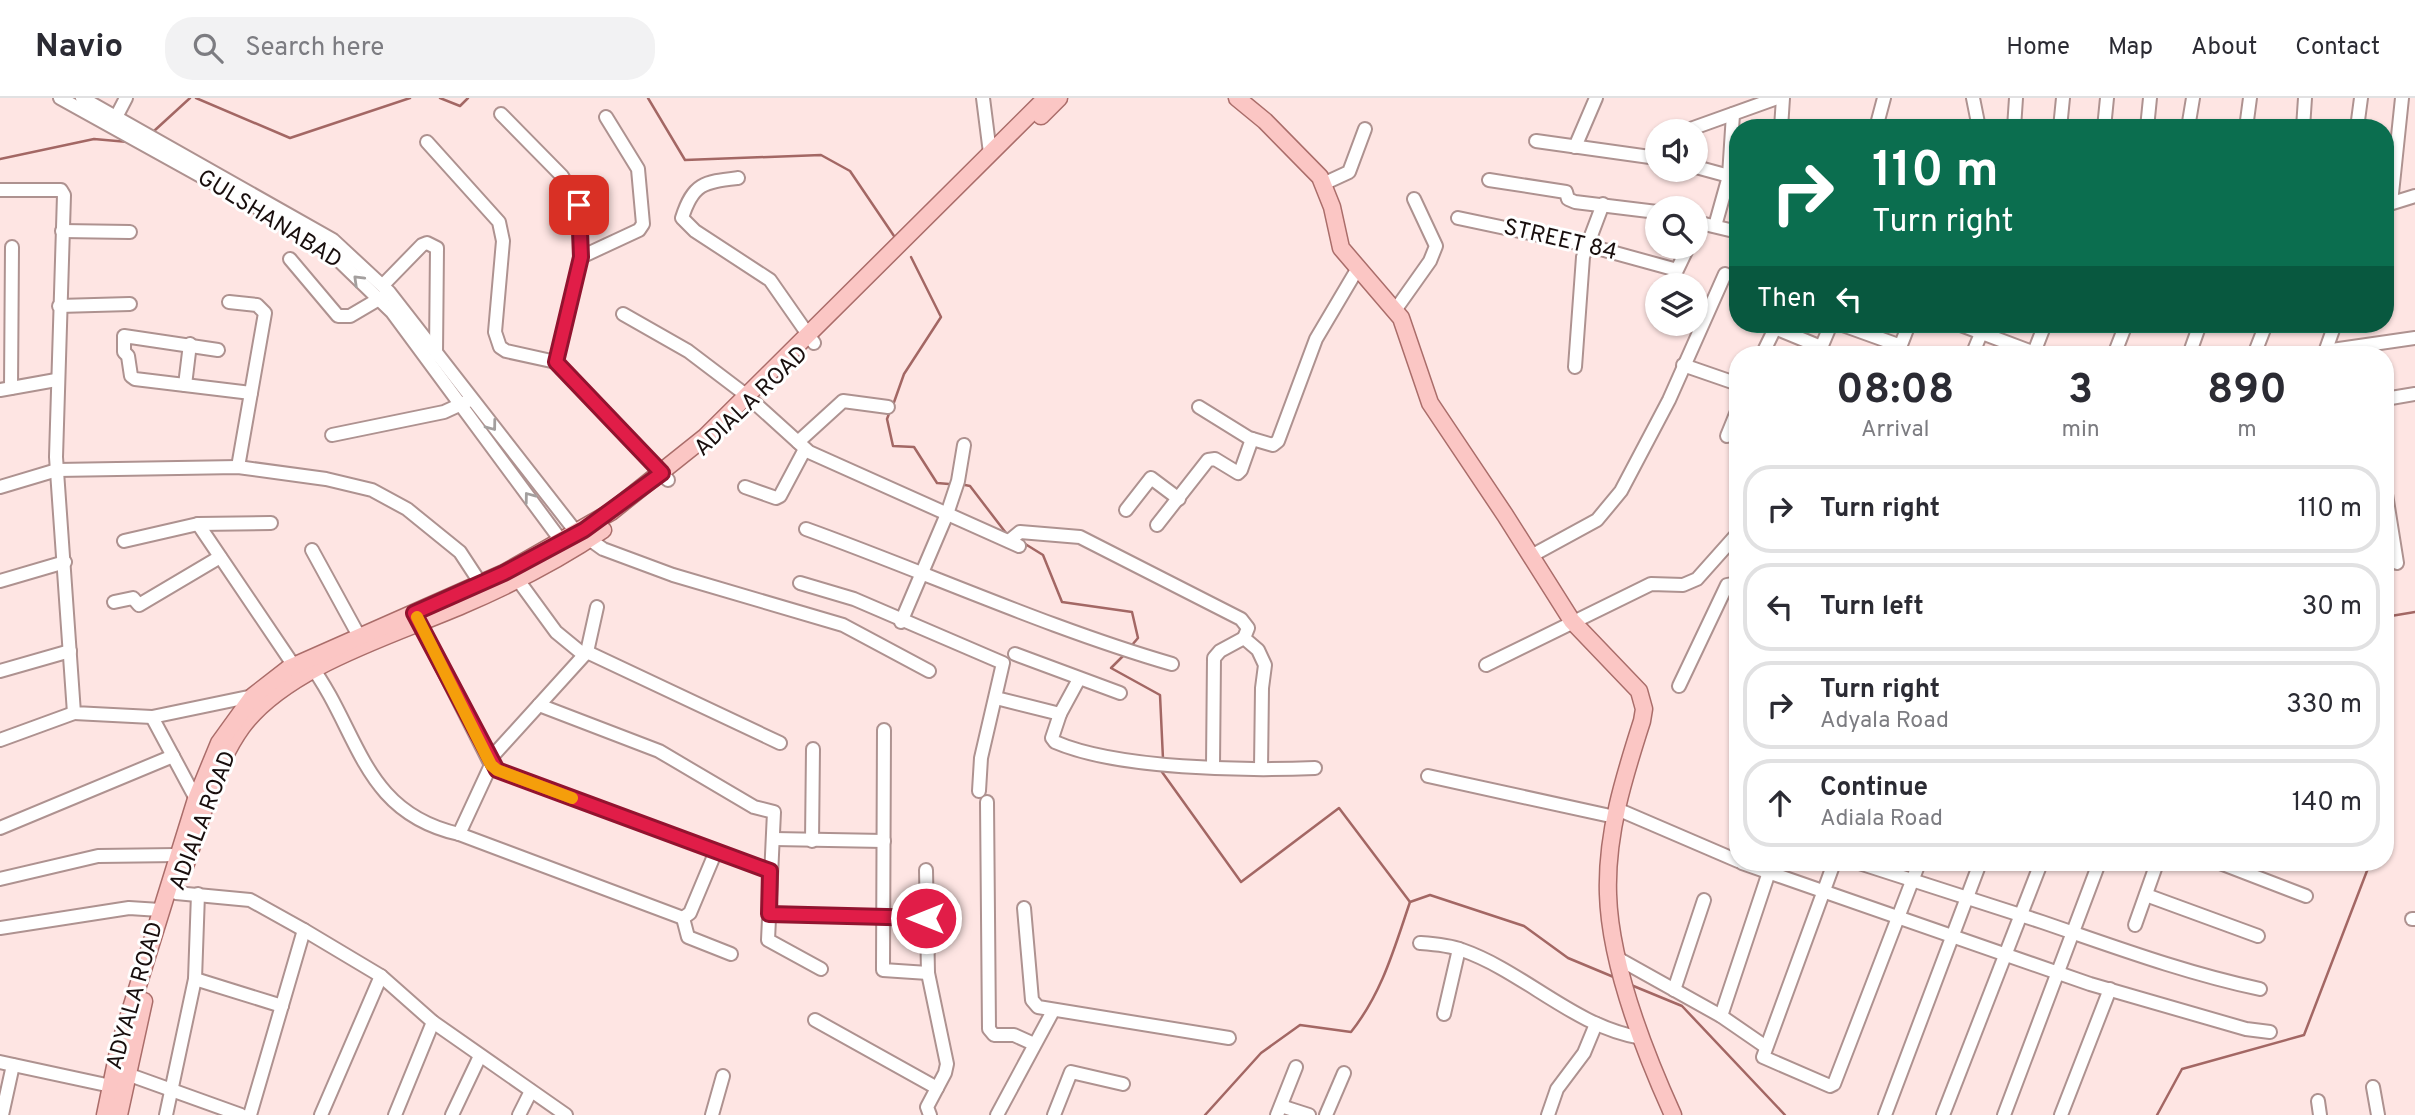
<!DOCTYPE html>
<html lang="en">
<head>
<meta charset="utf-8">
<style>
  body { margin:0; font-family:Overpass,sans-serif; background:#f2f2f3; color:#2b2b33; height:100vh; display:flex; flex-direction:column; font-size:26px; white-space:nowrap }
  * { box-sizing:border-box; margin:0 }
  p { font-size:23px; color:#7c7c81 }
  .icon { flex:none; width:38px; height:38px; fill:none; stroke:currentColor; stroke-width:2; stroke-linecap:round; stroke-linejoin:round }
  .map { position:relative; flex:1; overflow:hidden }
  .side { position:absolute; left:1729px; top:248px; width:665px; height:525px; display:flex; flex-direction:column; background:#fff; border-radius:28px; box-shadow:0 2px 5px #0004 }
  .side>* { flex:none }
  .top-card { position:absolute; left:1729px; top:21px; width:665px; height:214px; border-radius:28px; box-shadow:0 2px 5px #0004; background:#0b6e4f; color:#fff; overflow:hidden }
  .tools { position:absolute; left:1645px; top:21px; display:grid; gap:14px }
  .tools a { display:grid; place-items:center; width:63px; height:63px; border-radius:50%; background:#fff; box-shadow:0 2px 5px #0004; font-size:35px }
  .pin { position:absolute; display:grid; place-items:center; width:60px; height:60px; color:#fff; margin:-30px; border-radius:14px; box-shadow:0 4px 10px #0006 }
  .me { position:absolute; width:77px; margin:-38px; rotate:270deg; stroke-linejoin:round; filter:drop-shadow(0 0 5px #0008) }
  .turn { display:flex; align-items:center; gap:24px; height:147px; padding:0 28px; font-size:32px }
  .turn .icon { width:91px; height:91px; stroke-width:2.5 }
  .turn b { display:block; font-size:49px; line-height:60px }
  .then { display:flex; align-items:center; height:66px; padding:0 28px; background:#0003; gap:14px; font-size:26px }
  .eta { display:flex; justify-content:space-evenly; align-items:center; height:119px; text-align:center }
  .eta b { font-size:42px; font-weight:700; line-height:49px }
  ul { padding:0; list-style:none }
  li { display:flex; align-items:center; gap:21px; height:88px; margin:0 14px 10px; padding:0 14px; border:4px solid #e1e1e2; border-radius:28px }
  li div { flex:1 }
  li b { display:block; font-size:26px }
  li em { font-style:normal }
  header { display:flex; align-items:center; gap:42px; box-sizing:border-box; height:98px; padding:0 35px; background:#fff; border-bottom:2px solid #e1e1e2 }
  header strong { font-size:33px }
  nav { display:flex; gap:38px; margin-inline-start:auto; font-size:24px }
  .search { width:490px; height:63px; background:#f2f2f3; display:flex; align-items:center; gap:18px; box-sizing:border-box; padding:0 24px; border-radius:28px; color:#7c7c81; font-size:26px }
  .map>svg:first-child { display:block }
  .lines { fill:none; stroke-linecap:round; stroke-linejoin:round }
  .stream { stroke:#a36764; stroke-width:2.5 }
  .minor-casing { stroke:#ae9290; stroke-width:16 }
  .major-casing { stroke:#aa6d6a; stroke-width:19 }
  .minor { stroke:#fff; stroke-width:12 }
  .major { stroke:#fbc6c4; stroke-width:16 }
  .oneway { stroke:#a39f9e }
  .route-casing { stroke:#92132f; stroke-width:18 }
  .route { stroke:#e11d48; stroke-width:12 }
  .slow { stroke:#f59e0b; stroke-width:12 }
  .labels { text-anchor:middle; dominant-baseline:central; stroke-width:6; stroke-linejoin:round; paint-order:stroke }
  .street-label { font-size:23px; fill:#180e0d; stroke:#fff }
</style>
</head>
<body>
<header>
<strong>Navio</strong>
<div class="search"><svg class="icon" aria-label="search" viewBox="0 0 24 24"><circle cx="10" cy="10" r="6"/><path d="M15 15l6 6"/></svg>Search here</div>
<nav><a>Home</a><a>Map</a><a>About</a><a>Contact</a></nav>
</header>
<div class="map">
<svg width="2415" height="1017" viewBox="0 0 2415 1017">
  <rect width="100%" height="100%" fill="#fee5e3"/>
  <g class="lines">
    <g class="stream">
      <path d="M196 0 290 40 410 0"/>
      <path d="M440 0 460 8 468 0"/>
      <path d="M648 0 685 62 821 57 850 73 894 138"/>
      <path d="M154 33 190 0"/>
      <path d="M0 61 94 41 128 44"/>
      <path d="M893 307 904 276 941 219 911 159"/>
      <path d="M890 313 887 321 893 348 914 349 937 385 949 386"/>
      <path d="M965 387 970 388 1006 435"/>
      <path d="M1022 444 1043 457 1062 504 1132 514 1138 540 1132 547"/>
      <path d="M2385 519 2415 514"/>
      <path d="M1124 557 1111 570 1160 597 1163 661"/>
      <path d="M1163 670 1162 674 1241 784 1339 710 1410 804"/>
      <path d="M1631 887 1682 908 1785 1017"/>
      <path d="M1205 1017 1261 955 1300 927 1351 934C1382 895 1394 851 1410 804L1430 797 1524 828 1568 860 1616 880"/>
      <path d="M2157 1017 2182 971 2304 937 2370 765"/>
    </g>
    <defs>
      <g id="minor">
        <path d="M60 0 253 107 331 155 392 214 565 448"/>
        <path d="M82 0 333 142 389 194 580 439"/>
        <path d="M983 0 990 55"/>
        <path d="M1973 0 1979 30"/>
        <path d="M501 16 562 78 579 107 581 159"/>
        <path d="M113 25 126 0"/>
        <path d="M1781 30 1783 0"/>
        <path d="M1876 30 1884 0"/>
        <path d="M2014 30 2016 0"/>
        <path d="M2060 30 2063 0"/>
        <path d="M2104 30 2107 0"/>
        <path d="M2147 30 2150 0"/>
        <path d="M2188 30 2193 0"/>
        <path d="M2246 30 2250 0"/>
        <path d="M2303 30 2305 0"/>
        <path d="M2357 30 2361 0"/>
        <path d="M1685 33 1777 0"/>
        <path d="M1536 43 1657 60"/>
        <path d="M427 44 499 124 503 143 495 234 500 249 506 253 556 264 668 382"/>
        <path d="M1575 49 1596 0"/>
        <path d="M1696 69 1729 78"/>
        <path d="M738 80C704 84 693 85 682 120L695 133 770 182 814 245"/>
        <path d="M1489 82 1566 94 1568 101 1575 104 1657 114"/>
        <path d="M1323 86 1349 74 1365 31"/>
        <path d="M0 92H61L64 97 56 359 74 615 152 619 253 598"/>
        <path d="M2391 105 2402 0"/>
        <path d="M2386 107 2415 98"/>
        <path d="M1458 120 1586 147 1677 172 1688 149"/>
        <path d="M1696 124 1738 134"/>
        <path d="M1715 128 1729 78 1733 16"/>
        <path d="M62 133 130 134"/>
        <path d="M290 161 338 218H350L384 198"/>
        <path d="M383 187 422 147 427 145 437 150 436 256"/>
        <path d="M229 204 257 207 265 215 238 369"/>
        <path d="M59 208 130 206"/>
        <path d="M1396 211 1430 163 1436 148 1414 101"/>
        <path d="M623 216 688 253 746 297 809 354 1019 448"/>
        <path d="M1840 226 1901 248"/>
        <path d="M1958 226 2040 257"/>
        <path d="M1775 230 1821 249"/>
        <path d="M218 252 124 238V254L128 258 131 278 135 281 251 295"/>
        <path d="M2325 253 2415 240"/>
        <path d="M1762 257 1777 226"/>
        <path d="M1818 257 1831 226"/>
        <path d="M1897 257 1909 226"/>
        <path d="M1972 257 1985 226"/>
        <path d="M2033 257 2045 226"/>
        <path d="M2114 257 2126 226"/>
        <path d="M2189 257 2200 226"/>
        <path d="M2254 257 2266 226"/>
        <path d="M2324 257 2335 226"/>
        <path d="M556 264 581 159 639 132 643 126 638 71 606 19"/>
        <path d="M1683 267 1738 286"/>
        <path d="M1575 269 1583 159 1603 106"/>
        <path d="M185 287 190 246"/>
        <path d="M11 290 12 149"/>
        <path d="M0 292 56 282"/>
        <path d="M2385 301 2415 296"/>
        <path d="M1199 309 1249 340 1273 347 1278 343 1316 241 1358 170"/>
        <path d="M332 337 444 314 468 303"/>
        <path d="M1727 338 1738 311"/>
        <path d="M798 344 843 303 888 309"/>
        <path d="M0 389 57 372 238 369 326 381 372 392 407 411 460 454 481 486"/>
        <path d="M745 389 776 400 780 398 805 351"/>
        <path d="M2385 390 2397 465"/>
        <path d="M1126 412 1151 380 1179 401"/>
        <path d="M198 426 294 568"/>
        <path d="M1157 427 1208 362 1215 361 1238 375 1241 372 1252 341"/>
        <path d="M806 431C928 475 1048 530 1172 566"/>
        <path d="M589 441 603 451 673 477 843 527 929 573"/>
        <path d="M124 443 198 426 271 425"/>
        <path d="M1009 443 1020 434 1080 439 1241 521 1248 530 1244 540 1258 552 1265 567 1262 590 1261 671"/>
        <path d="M312 452 359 538"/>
        <path d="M1531 458 1597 422 1621 393 1669 302 1725 176"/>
        <path d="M518 482 556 534 584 557"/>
        <path d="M0 483 65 464"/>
        <path d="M800 485 854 501 1003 565 981 660 979 693"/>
        <path d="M114 504 133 500 139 507 220 459"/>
        <path d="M416 518 491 667 497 672 770 773"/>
        <path d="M901 524 947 416 958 383 964 347"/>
        <path d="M587 554 780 645"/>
        <path d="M1015 556 1120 595"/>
        <path d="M309 565C360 633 361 714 459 736L683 820 690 815 716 753"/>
        <path d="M1486 567 1651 486 1683 487 1697 481 1738 435"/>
        <path d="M0 573 70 553"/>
        <path d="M1679 588 1727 487 1738 485"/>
        <path d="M996 600 1060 616 1052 640 1055 644C1117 671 1246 673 1315 670"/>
        <path d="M539 607 659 653 754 709 774 714 768 842 821 871"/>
        <path d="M1060 616 1079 581"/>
        <path d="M152 619 196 701"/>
        <path d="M884 632 883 872 928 875"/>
        <path d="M0 642 74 615"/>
        <path d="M489 662 587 554 597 509"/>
        <path d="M1213 668 1214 560 1220 553 1244 540"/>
        <path d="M1428 678 1615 719"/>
        <path d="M987 704 989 931 994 937H1014L1034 946"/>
        <path d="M1617 711 1738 763"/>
        <path d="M0 730 173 658"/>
        <path d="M459 736 491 667"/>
        <path d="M774 741 884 743"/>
        <path d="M812 743 813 651"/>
        <path d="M1742 765 2090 886 2246 931 2270 934"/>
        <path d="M1834 765 1763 959 1830 988 1834 986 1919 765"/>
        <path d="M1859 765C1920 785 1981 804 2042 824 2115 849 2185 875 2260 891"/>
        <path d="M2220 765 2306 798"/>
        <path d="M926 772 928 875 947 966 945 975 927 1009 930 1017"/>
        <path d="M0 781 98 758 178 757"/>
        <path d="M176 795 250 802 304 832 381 878 433 924 566 1017"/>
        <path d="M2146 797 2258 838"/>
        <path d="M1024 810 1032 902 1038 909 1229 940"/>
        <path d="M769 816 926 820"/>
        <path d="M683 820 688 839 731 856"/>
        <path d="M2412 821H2415"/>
        <path d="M2135 827 2157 765"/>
        <path d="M0 830 129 810 160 812"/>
        <path d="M1420 845C1434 846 1449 847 1462 852 1525 874 1574 929 1642 940"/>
        <path d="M1619 861 1721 918 1766 949"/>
        <path d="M195 881 282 908"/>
        <path d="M1674 892 1704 802"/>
        <path d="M1444 916 1459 851"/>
        <path d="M1721 918 1772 765"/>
        <path d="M815 922 937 990"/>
        <path d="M0 964 111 988"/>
        <path d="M127 976 241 1017"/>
        <path d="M2373 989 2378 1017"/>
        <path d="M2318 1003 2320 1017"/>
        <path d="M1281 1008 1309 1017"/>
        <path d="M2 1017 13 967"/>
        <path d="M166 1017 195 881 198 796"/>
        <path d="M250 1017 304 832"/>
        <path d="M321 1017 381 878"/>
        <path d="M395 1017 433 924"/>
        <path d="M452 1017 480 958"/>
        <path d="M519 1017 531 993"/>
        <path d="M712 1017 723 978"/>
        <path d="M997 1017 1053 913"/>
        <path d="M1054 1017 1071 974 1123 986"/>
        <path d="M1277 1017 1296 969"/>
        <path d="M1326 1017 1344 975"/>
        <path d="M1548 1017 1557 991 1584 955 1596 926"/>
        <path d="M1885 1017 1980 765"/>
        <path d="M1943 1017 2041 765"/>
        <path d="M2004 1017 2099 765"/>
        <path d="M2061 1017 2110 891"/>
      </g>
      <g id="major">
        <path d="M1237 0 1265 23 1320 79 1332 109 1341 150 1401 220 1430 305 1505 417 1572 523 1639 593 1644 611 1642 623C1624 679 1606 736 1608 796 1610 867 1644 953 1673 1017"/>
        <path d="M1041 18 1059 0"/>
        <path d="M184 771C201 725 213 669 242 629 287 568 394 537 463 507 512 486 559 462 603 432"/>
        <path d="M105 1017 119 949 196 701 219 645 253 598 289 570 504 475 611 414 705 339 1046 0"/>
        <path d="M119 1017 144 903"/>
      </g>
    </defs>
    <use href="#minor" class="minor-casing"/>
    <use href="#major" class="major-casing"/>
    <use href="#minor" class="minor"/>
    <use href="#major" class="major"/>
  </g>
  <defs><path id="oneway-chevron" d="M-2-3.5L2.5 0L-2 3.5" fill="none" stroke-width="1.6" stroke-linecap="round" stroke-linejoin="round" transform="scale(1.75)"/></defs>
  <g class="oneway">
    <use href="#oneway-chevron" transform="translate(358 182) rotate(-136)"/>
    <use href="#oneway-chevron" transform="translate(492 328) rotate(53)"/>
    <use href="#oneway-chevron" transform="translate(529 399) rotate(-127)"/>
  </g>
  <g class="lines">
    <defs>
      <path id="route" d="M579 107 581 159 556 264 662 375 584 432 504 475 414 515 497 672 770 773 769 816 926 820"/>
    </defs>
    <use href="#route" class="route-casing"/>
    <use href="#route" class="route"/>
    <path class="slow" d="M417 519 491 667 497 672 572 700"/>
  </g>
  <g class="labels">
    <g class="street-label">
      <text transform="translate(269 122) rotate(32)">GULSHANABAD</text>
      <text transform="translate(1560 143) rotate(13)">STREET 84</text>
      <text transform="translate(752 304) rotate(-44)">ADIALA ROAD</text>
      <text transform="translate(204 723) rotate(-69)">ADIALA ROAD</text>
      <text transform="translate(136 898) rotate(-74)">ADYALA ROAD</text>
    </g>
  </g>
</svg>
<div class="tools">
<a><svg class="icon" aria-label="sound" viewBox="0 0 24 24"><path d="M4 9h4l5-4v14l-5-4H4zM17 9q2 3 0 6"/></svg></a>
<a><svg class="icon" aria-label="search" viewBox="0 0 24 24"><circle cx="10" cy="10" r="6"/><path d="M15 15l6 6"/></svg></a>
<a><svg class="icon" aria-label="layers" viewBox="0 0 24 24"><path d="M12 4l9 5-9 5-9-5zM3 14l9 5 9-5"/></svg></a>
</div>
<div class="pin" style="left:579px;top:107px;background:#d93025"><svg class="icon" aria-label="arrive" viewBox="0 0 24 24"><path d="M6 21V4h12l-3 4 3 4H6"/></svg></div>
<svg class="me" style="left:926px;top:820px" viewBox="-20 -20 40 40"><circle r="17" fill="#e11d48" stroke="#fff" stroke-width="3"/><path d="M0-11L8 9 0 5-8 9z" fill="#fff"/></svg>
<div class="top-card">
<div class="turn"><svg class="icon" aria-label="right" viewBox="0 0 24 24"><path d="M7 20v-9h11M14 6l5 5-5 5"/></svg><div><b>110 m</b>Turn right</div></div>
<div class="then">Then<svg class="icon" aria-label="left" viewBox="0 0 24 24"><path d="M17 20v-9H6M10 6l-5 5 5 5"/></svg></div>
</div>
<section class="side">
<div class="eta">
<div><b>08:08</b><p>Arrival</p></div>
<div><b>3</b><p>min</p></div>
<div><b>890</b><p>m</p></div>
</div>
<ul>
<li><svg class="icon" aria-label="right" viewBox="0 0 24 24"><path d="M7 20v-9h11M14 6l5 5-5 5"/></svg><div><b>Turn right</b></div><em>110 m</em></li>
<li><svg class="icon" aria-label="left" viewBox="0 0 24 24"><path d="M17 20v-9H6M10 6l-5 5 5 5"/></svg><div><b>Turn left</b></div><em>30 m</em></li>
<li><svg class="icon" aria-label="right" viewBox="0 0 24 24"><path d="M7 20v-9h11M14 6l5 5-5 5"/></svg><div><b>Turn right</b><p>Adyala Road</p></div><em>330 m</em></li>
<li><svg class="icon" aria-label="ahead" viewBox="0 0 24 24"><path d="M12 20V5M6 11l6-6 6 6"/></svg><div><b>Continue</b><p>Adiala Road</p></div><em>140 m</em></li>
</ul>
</section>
</div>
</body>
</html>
